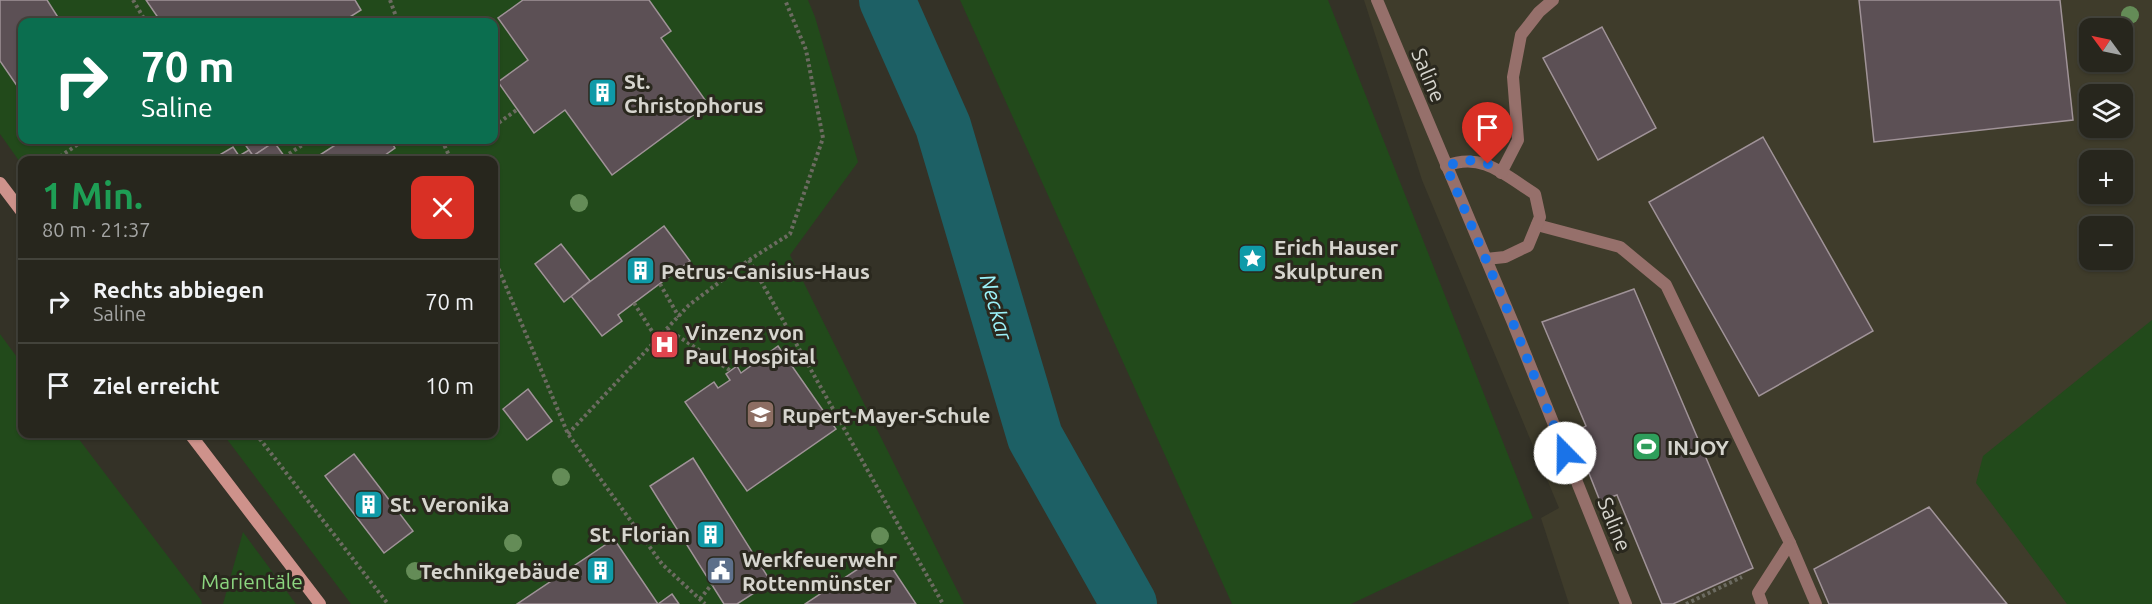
<!DOCTYPE html>
<html lang="de">
<head>
<meta charset="utf-8">
<style>
  body { margin:0; font-family:Ubuntu,sans-serif; background:#2f2e26; color:#f1f3f6; height:100vh; display:flex; flex-direction:column; font-size:22px; white-space:nowrap }
  * { box-sizing:border-box; margin:0 }
  p { font-size:20px; color:#a4a5a4 }
  .icon { flex:none; width:33px; height:33px; fill:none; stroke:currentColor; stroke-width:2; stroke-linecap:round; stroke-linejoin:round }
  .map { position:relative; flex:1; overflow:hidden }
  .sheet { position:absolute; left:18px; top:156px; width:480px; height:282px; display:flex; flex-direction:column; background:#27261d; border-radius:12px; box-shadow:0 2px 4px #0004,0 0 0 2px #43433b }
  .sheet>* { flex:none }
  .banner { position:absolute; left:18px; top:18px; width:480px; height:126px; border-radius:12px; box-shadow:0 2px 4px #0004,0 0 0 2px #43433b; background:#0b6e4f; color:#fff; overflow:hidden }
  .needle { width:39px; rotate:303deg }
  .controls { position:absolute; left:2079px; top:18px; display:grid; gap:12px }
  .controls a { display:grid; place-items:center; width:54px; height:54px; border-radius:12px; background:#27261d; box-shadow:0 2px 4px #0004,0 0 0 2px #43433b; font-size:30px }
  .pin { position:absolute; display:grid; place-items:center; width:51px; height:51px; color:#fff; margin:-62px -26px; border-radius:50% 50% 50% 0; rotate:-45deg; box-shadow:0 0 6px #0007 }
  .pin .icon { rotate:45deg }
  .me { position:absolute; width:66px; margin:-33px; rotate:338deg; stroke-linejoin:round; filter:drop-shadow(0 0 4px #0008) }
  .turn { display:flex; align-items:center; gap:21px; height:126px; padding:0 24px; font-size:27px }
  .turn .icon { width:78px; height:78px; stroke-width:2.5 }
  .turn b { display:block; font-size:42px; line-height:51px }
  .round { display:grid; place-items:center; flex:none; width:63px; height:63px; border-radius:12px; background:#2f2e26 }
  .overview { display:flex; align-items:center; justify-content:space-between; height:102px; padding:0 24px }
  h1 { font-size:36px; font-weight:700; line-height:45px; color:#1e9e55 }
  ul { padding:0; list-style:none }
  li { display:flex; align-items:center; gap:18px; height:84px; padding:0 24px; border-top:2px solid #43433b }
  li div { flex:1 }
  li b { display:block; font-size:22px }
  li em { font-style:normal }
  .map>svg:first-child { display:block }
  .built { fill:#3f3c2b; fill-rule:evenodd }
  .green { fill:#224a1b; fill-rule:evenodd }
  .lines { fill:none; stroke-linecap:round; stroke-linejoin:round }
  .river { stroke:#1d6065; stroke-width:56 }
  .building { fill:#5c5055; stroke:#a09398; stroke-width:1.5 }
  .path { stroke:#6c6b61; stroke-width:4; stroke-dasharray:3 3; stroke-linecap:butt }
  .lane { stroke:#96706b; stroke-width:12 }
  .street { stroke:#96706b; stroke-width:12 }
  .secondary { stroke:#ce928b; stroke-width:12 }
  .tree { fill:#648c57 }
  .route { stroke:#1a73e8; stroke-width:10; stroke-dasharray:0 18 }
  .labels { text-anchor:middle; dominant-baseline:central; stroke-width:6; stroke-linejoin:round; paint-order:stroke }
  .street-label { font-size:21px; fill:#d6d5ce; stroke:#2a281e }
  .poi-label { font-size:21px; font-weight:bold; fill:#d6d5ce; stroke:#2a281e; text-anchor:start }
  .park-label { font-size:21px; fill:#8bd57f; stroke:#2a281e }
  .water-label { font-size:22px; font-style:italic; fill:#9cf2f9; stroke:#2a281e }
</style>
</head>
<body>
<div class="map">
<svg width="2152" height="604" viewBox="0 0 2152 604">
  <rect width="100%" height="100%" fill="#343227"/>
  <path class="built" d="M1364 0H2152V604H1569L1541 518 1559 508 1422 180ZM2090 28H2122V62H2090ZM2090 94H2122V128H2090ZM2090 160H2122V194H2090ZM2090 226H2122V260H2090Z"/>
  <g class="green">
    <path d="M0 0H808L815 17 858 162 790 255 964 604H351L223 434H494V160H22V165L0 134ZM22 22H494V140H22Z"/>
    <path d="M960 0H1328L1533 518 1351 604H1232Z"/>
    <path d="M2152 320V604H2067L1976 483 1983 456Z"/>
    <path d="M0 334 22 364V434H75L201 600 202 604H0Z"/>
    <path d="M243 532 296 604H223Z"/>
  </g>
  <g class="lines">
    <path class="river" d="M887 0 943 126 1035 437 1129 604"/>
  </g>
  <g class="building">
    <path d="M0 0H47L61 22H22V93L0 61Z"/>
    <path d="M146 0H355L361 10 342 22H161Z"/>
    <path d="M523 0H649L671 31 661 38 708 104 612 175 565 110 534 133 498 82 528 60 498 18Z"/>
    <path d="M1859 0H2060L2073 120 1874 142Z"/>
    <path d="M1602 27 1656 128 1598 160 1543 58Z"/>
    <path d="M1763 137 1873 331 1759 396 1649 202Z"/>
    <path d="M242 140H277L253 156Z"/>
    <path d="M343 140H390L395 148 381 158 382 160H312Z"/>
    <path d="M274 142 287 160H211L233 147 239 156 249 150 253 156Z"/>
    <path d="M664 226 690 261 618 315 622 321 602 336 571 296Z"/>
    <path d="M561 244 590 281 564 302 535 264Z"/>
    <path d="M1634 289 1753 568 1673 604H1662L1617 495 1600 501 1573 433 1586 426 1542 322Z"/>
    <path d="M778 346 836 429 747 491 685 402 714 382 718 388 730 380 726 374 737 366 741 373Z"/>
    <path d="M528 389 552 421 527 440 503 409Z"/>
    <path d="M354 454 413 531 384 553 325 476Z"/>
    <path d="M693 458 771 582 737 604H724L650 486Z"/>
    <path d="M1929 507 2007 604H1829L1814 569Z"/>
    <path d="M614 539 658 604H517Z"/>
    <path d="M882 553 916 604H805Z"/>
    <path d="M672 594 679 604H657H658Z"/>
  </g>
  <g class="lines">
    <g class="path">
      <path d="M133 0 146 22"/>
      <path d="M390 0 398 22"/>
      <path d="M494 126 518 109"/>
      <path d="M442 140 451 160"/>
      <path d="M284 157 310 140"/>
      <path d="M55 160 84 140"/>
      <path d="M494 258 568 434 662 564 705 604"/>
      <path d="M749 260 943 604"/>
      <path d="M660 284 679 317"/>
      <path d="M634 303 657 339"/>
      <path d="M667 329 731 371"/>
      <path d="M256 434 388 604"/>
      <path d="M568 434 689 305 749 260 790 234 823 138 806 50 785 0"/>
      <path d="M700 599 712 584"/>
      <path d="M1686 604 1742 577"/>
    </g>
    <g class="lane">
      <path d="M1537 225 1620 247 1666 285 1790 543 1758 593 1762 604"/>
      <path d="M1790 543 1816 604"/>
    </g>
    <g class="street">
      <path d="M1377 0 1513 323 1626 604"/>
      <path d="M1446 166C1482 151 1506 176 1535 194L1540 217 1528 246 1505 257 1486 259"/>
      <path d="M1501 173 1518 140 1513 77 1521 35 1539 12 1553 0"/>
    </g>
    <g class="secondary">
      <path d="M0 183 22 212"/>
      <path d="M190 434 320 604"/>
    </g>
  </g>
  <g class="tree">
    <circle cx="2130" cy="15" r="9"/>
    <circle cx="579" cy="203" r="9"/>
    <circle cx="561" cy="477" r="9"/>
    <circle cx="880" cy="536" r="9"/>
    <circle cx="513" cy="543" r="9"/>
    <circle cx="415" cy="571" r="9"/>
  </g>
  <g class="lines">
    <path class="route" d="M1488 164 1468 160 1446 166 1513 323 1565 453"/>
  </g>
  <defs>
    <symbol id="building-square" viewBox="-11 -11 22 22"><rect x="-9" y="-9" width="18" height="18" rx="4" fill="#0f9aa8" stroke="#2a281e"/><path d="M-4-6H4V6H1V3H-1V6H-4ZM-2.5-4.3h1.7v1.8h-1.7ZM.8-4.3h1.7v1.8H.8ZM-2.5-1h1.7V.8h-1.7ZM.8-1h1.7V.8H.8Z" fill="#fff"/></symbol>
    <symbol id="sight-square" viewBox="-11 -11 22 22"><rect x="-9" y="-9" width="18" height="18" rx="4" fill="#0f9aa8" stroke="#2a281e"/><path d="M0-6L1.8-2.2L6-1.7L2.9 1.2L3.7 5.4L0 3.3L-3.7 5.4L-2.9 1.2L-6-1.7L-1.8-2.2Z" fill="#fff"/></symbol>
    <symbol id="hospital-square" viewBox="-11 -11 22 22"><rect x="-9" y="-9" width="18" height="18" rx="4" fill="#e0444e" stroke="#2a281e"/><path d="M-5-5h3v3.5h4V-5h3V5h-3V1.5h-4V5h-3Z" fill="#fff"/></symbol>
    <symbol id="school-square" viewBox="-11 -11 22 22"><rect x="-9" y="-9" width="18" height="18" rx="4" fill="#8d6e63" stroke="#2a281e"/><path d="M0-5L7-2L0 1L-7-2ZM-4 1L0 2.5L4 1V4Q0 6-4 4Z" fill="#fff"/></symbol>
    <symbol id="stadium-square" viewBox="-11 -11 22 22"><rect x="-9" y="-9" width="18" height="18" rx="4" fill="#2e9e5b" stroke="#2a281e"/><path d="M0-5a6.5 5 0 1 0 0 10a6.5 5 0 1 0 0-10ZM-3.5-1.8h7v3.6h-7Z" fill="#fff"/></symbol>
    <symbol id="civic-square" viewBox="-11 -11 22 22"><rect x="-9" y="-9" width="18" height="18" rx="4" fill="#5c6f8a" stroke="#2a281e"/><path d="M-.6-6.5H3V-4.5H.6V-3L4-1V1h2V6H-6V1h2V-1L-.6-3ZM-1.2 2.5V6h2.4V2.5Z" fill="#fff"/></symbol>
  </defs>
  <g fill-rule="evenodd">
    <use href="#building-square" x="586" y="76" width="33" height="33"/>
    <use href="#sight-square" x="1236" y="242" width="33" height="33"/>
    <use href="#building-square" x="624" y="254" width="33" height="33"/>
    <use href="#hospital-square" x="648" y="328" width="33" height="33"/>
    <use href="#school-square" x="744" y="398" width="33" height="33"/>
    <use href="#stadium-square" x="1630" y="430" width="33" height="33"/>
    <use href="#building-square" x="352" y="488" width="33" height="33"/>
    <use href="#building-square" x="694" y="518" width="33" height="33"/>
    <use href="#building-square" x="584" y="554" width="33" height="33"/>
    <use href="#civic-square" x="704" y="554" width="33" height="33"/>
  </g>
  <g class="labels">
    <g class="street-label">
      <text transform="translate(1429 75) rotate(67)">Saline</text>
      <text transform="translate(1615 524) rotate(68)">Saline</text>
    </g>
    <g class="poi-label">
      <text x="624" y="81">St.<tspan x="624" dy="24">Christophorus</tspan></text>
      <text x="1274" y="247">Erich Hauser<tspan x="1274" dy="24">Skulpturen</tspan></text>
      <text x="661" y="271">Petrus-Canisius-Haus</text>
      <text x="685" y="332">Vinzenz von<tspan x="685" dy="24">Paul Hospital</tspan></text>
      <text x="782" y="415">Rupert-Mayer-Schule</text>
      <text x="1667" y="447">INJOY</text>
      <text x="390" y="504">St. Veronika</text>
      <text x="690" y="534" text-anchor="end">St. Florian</text>
      <text x="742" y="559">Werkfeuerwehr<tspan x="742" dy="24">Rottenmünster</tspan></text>
      <text x="580" y="571" text-anchor="end">Technikgebäude</text>
    </g>
    <g class="park-label">
      <text x="252" y="581">Marientäle</text>
    </g>
    <g class="water-label">
      <text transform="translate(997 307) rotate(74)">Neckar</text>
    </g>
  </g>
</svg>
<div class="controls">
<a><svg class="needle" viewBox="-14 -14 28 28"><path d="M0-13l5 13h-10z" fill="#e53935"/><path d="M0 13l5-13h-10z" fill="#a4a5a4"/></svg></a>
<a><svg class="icon" aria-label="layers" viewBox="0 0 24 24"><path d="M12 4l9 5-9 5-9-5zM3 14l9 5 9-5"/></svg></a>
<a>+</a>
<a>−</a>
</div>
<div class="pin" style="left:1488px;top:164px;background:#d93025"><svg class="icon" aria-label="arrive" viewBox="0 0 24 24"><path d="M6 21V4h12l-3 4 3 4H6"/></svg></div>
<svg class="me" style="left:1565px;top:453px" viewBox="-20 -20 40 40"><circle r="19" fill="#fff"/><path d="M0-13L10 11 0 6-10 11z" fill="#1a73e8"/></svg>
<div class="banner">
<div class="turn"><svg class="icon" aria-label="right" viewBox="0 0 24 24"><path d="M7 20v-9h11M14 6l5 5-5 5"/></svg><div><b>70 m</b>Saline</div></div>
</div>
<section class="sheet">
<div class="overview"><div><h1>1 Min.</h1><p>80 m · 21:37</p></div><a class="round" style="background:#d93025;color:#fff"><svg class="icon" aria-label="close" viewBox="0 0 24 24"><path d="M6 6l12 12M18 6L6 18"/></svg></a></div>
<ul>
<li><svg class="icon" aria-label="right" viewBox="0 0 24 24"><path d="M7 20v-9h11M14 6l5 5-5 5"/></svg><div><b>Rechts abbiegen</b><p>Saline</p></div><em>70 m</em></li>
<li><svg class="icon" aria-label="arrive" viewBox="0 0 24 24"><path d="M6 21V4h12l-3 4 3 4H6"/></svg><div><b>Ziel erreicht</b></div><em>10 m</em></li>
</ul>
</section>
</div>
</body>
</html>
